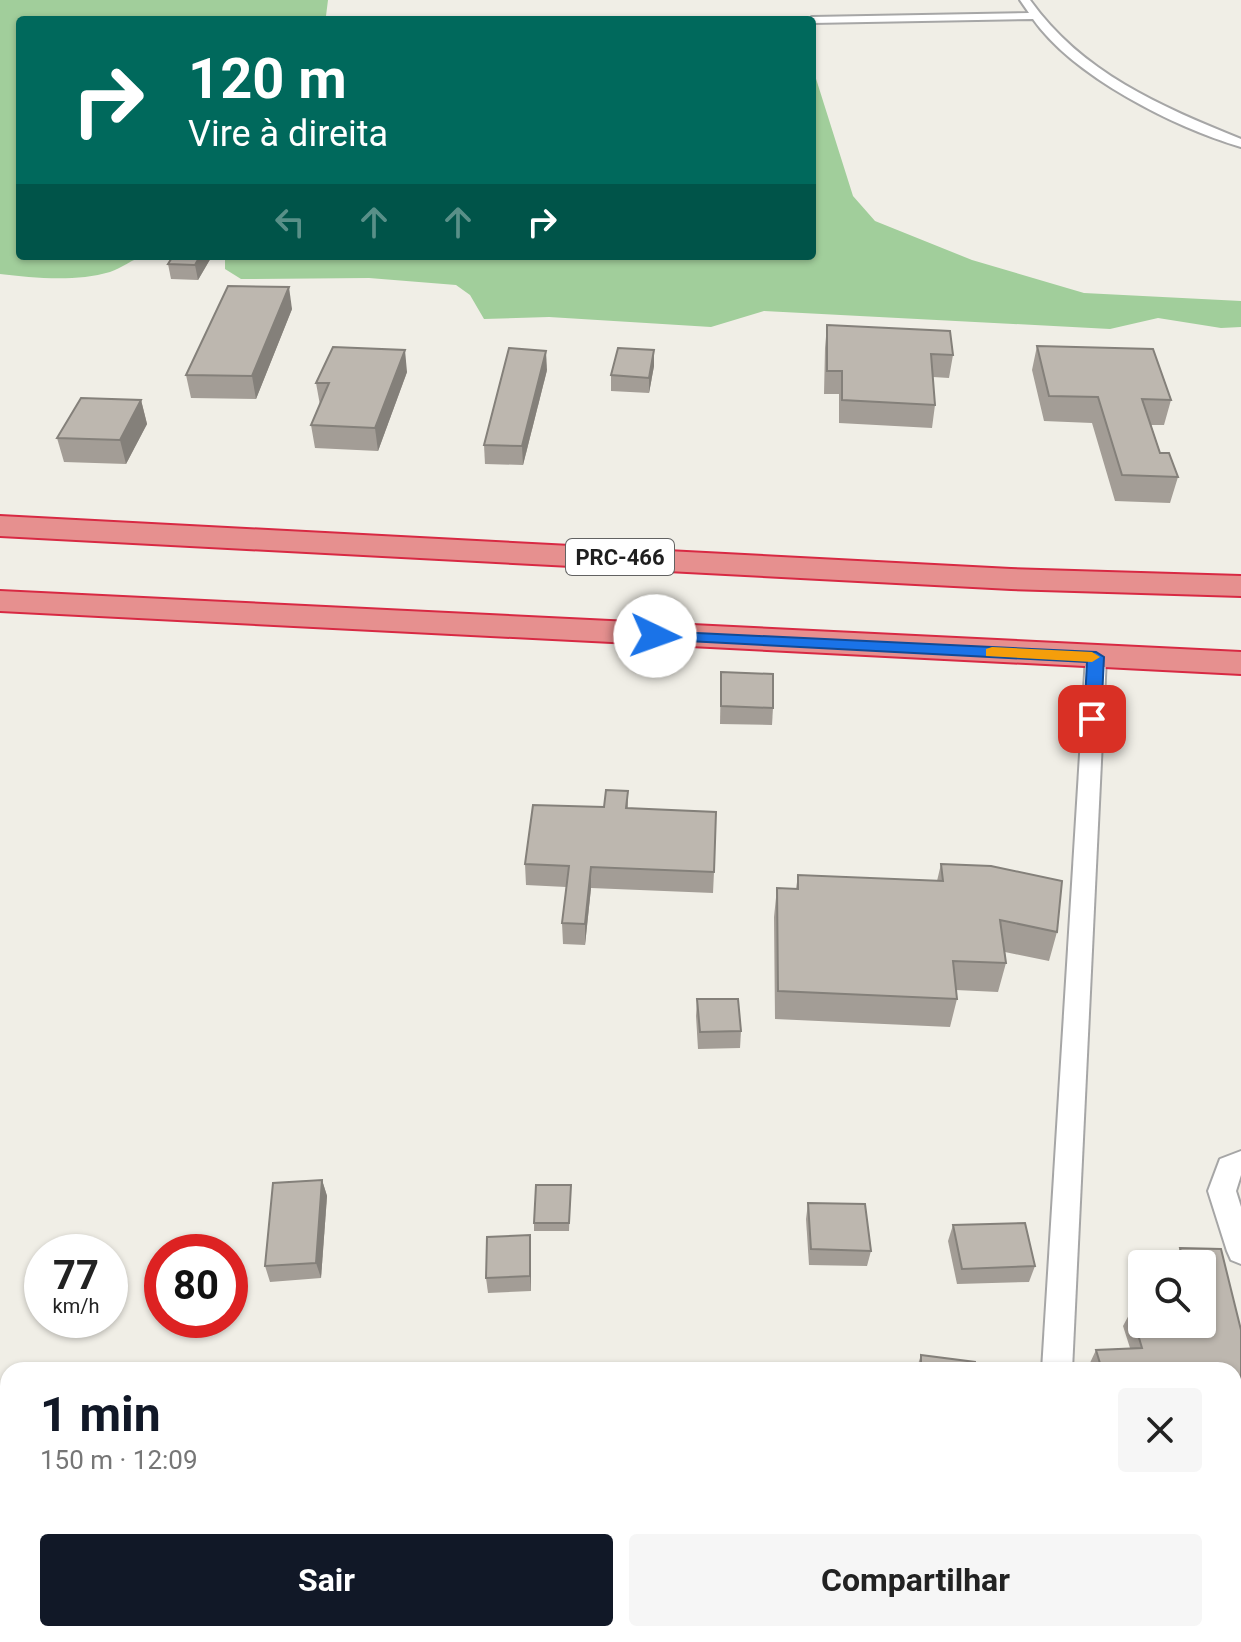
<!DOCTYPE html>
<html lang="pt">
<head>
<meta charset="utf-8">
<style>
  body { margin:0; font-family:Roboto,sans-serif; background:#f6f6f6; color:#222; height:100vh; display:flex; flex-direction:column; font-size:30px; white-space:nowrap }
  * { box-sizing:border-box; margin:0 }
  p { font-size:26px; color:#767676 }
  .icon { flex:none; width:44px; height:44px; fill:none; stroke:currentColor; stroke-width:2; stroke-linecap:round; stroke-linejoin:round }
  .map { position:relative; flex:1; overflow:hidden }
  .side { position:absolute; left:0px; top:1362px; width:1242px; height:280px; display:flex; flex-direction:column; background:#fff; border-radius:24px 24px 0 0; box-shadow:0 2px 6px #0004 }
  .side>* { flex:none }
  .banner { position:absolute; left:16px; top:16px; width:800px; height:244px; border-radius:8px; box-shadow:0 2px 6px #0004; background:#00695c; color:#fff; overflow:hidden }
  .controls { position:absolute; left:1128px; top:1250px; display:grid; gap:16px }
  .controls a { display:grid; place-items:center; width:88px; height:88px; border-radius:8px; background:#fff; box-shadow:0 2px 6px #0004; font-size:40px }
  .speed { position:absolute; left:24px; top:1234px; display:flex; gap:16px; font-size:40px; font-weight:700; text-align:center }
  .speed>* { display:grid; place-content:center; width:104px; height:104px; border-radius:50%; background:#fff; box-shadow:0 2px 6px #0004; line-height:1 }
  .speed small { font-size:20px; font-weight:400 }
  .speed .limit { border:12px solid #d22; background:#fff; color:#111 }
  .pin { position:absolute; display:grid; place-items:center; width:68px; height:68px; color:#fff; margin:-34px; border-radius:16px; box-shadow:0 4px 12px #0006 }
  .me { position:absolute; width:88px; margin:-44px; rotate:93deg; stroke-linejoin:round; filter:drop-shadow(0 0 6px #0008) }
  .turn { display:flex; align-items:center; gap:28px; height:168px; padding:0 40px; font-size:36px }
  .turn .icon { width:104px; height:104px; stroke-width:2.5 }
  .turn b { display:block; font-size:56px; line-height:68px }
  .lanes { display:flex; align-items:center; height:76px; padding:0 40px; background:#0003; justify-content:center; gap:40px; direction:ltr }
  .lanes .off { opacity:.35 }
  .round { display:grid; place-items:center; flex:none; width:84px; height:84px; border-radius:8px; background:#f6f6f6 }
  .headline { display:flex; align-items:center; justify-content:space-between; height:136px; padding:0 40px }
  h1 { font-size:48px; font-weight:700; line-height:60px; color:#111827 }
  .action { display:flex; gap:16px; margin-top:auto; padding:16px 40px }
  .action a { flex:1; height:92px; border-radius:8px; background:#111827; color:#fff; font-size:32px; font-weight:700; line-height:92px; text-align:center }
  .action a+a { background:#f6f6f6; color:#222 }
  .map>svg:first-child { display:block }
  .forest { fill:#a1ce9b }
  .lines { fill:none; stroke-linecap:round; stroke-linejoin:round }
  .street-casing { stroke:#a6a6a6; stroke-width:4 }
  .highway-casing { stroke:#d82943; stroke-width:4 }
  .street { fill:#fff; fill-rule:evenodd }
  .highway { fill:#e6908f; fill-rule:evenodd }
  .wall { fill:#a39d96 }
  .shaded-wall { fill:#84807a }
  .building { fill:#bdb7af; stroke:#84807a; stroke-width:2 }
  .route { fill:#1a73e8; stroke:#114b97; stroke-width:2 }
  .slow { fill:#f59e0b }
  .labels { text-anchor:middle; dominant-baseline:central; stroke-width:6; stroke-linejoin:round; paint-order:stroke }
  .shield { fill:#fff; stroke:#626262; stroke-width:2 }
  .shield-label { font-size:22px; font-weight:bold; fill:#1f1f1f }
</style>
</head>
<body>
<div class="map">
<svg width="1241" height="1642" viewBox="0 0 1241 1642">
  <rect width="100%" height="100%" fill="#f0eee6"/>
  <g class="forest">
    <path d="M0 0H328L326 16H223L218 20H20V256H145C132 259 122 268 110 272 76 282 34 278 0 274Z"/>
    <path d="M812 66 853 196 875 221 972 260 1084 293 1241 301V327L1221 328 1158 318 1110 329 764 311 711 327 549 317 484 319 470 295 456 285 369 278 241 279 225 269V256H812Z"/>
  </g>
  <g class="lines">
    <defs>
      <g id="street">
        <path d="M1020 0H1030C1082 73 1160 106 1241 139V147C1174 127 1074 77 1033 19L812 23V20H807L812 17 1029 13Z"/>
        <path d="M1096 651 1106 657 1072 1370H1042L1086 657Z"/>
        <path d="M1241 1151V1175L1236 1191 1241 1207V1264L1231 1260 1227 1251 1208 1191 1220 1159Z"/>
        <path d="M1241 1411V1441L1234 1442V1412Z"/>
        <rect x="1017" y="1634" width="34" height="8"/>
      </g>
      <g id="highway">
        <path d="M0 516 1011 569 1241 576V596L1011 589 0 536Z"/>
        <path d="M0 591 1241 652V674L0 611Z"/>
      </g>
    </defs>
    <use href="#street" class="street-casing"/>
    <use href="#highway" class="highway-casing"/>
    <use href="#street" class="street"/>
    <use href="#highway" class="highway"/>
  </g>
  <g class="wall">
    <path d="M212 256 198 280 171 279 168 264Z"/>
    <path d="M292 309 256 399 191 398 186 375Z"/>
    <path d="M827 325 953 355 949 378 933 377 935 405 932 428 839 423V394H824L825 348Z"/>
    <path d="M1037 346 1171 400 1164 425H1151L1160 453 1178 477 1170 503 1115 501 1092 423 1044 421 1032 370Z"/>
    <path d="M654 350V366L649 393 611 391V375Z"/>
    <path d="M547 370 523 465 485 464 484 445Z"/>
    <path d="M407 372 378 451 315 448 311 425 320 405 316 383Z"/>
    <path d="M141 400 147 424 126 464 64 462 57 438Z"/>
    <path d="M721 672 773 708 772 725 720 724Z"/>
    <path d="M628 791V808L714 872 713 893 591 888 585 945 563 944 562 923 566 887 526 885 525 864Z"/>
    <path d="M941 864 1057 932 1049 961 1005 952 1006 963 998 992 956 990 957 999 950 1027 775 1019 774 917 777 888 796 889 798 875 937 881Z"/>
    <path d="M697 999 741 1031 740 1048 698 1049 696 1016Z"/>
    <path d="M322 1180 327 1196 321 1278 270 1282 265 1266Z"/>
    <path d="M571 1185 569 1231H534V1223Z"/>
    <path d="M808 1203 871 1251 867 1266 809 1265 806 1219Z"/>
    <path d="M953 1225 1035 1266 1029 1282 957 1284 948 1241Z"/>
    <path d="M1180 1248 1221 1249 1241 1330V1394L1234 1395V1370H1090L1089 1365 1096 1350 1130 1348 1123 1326 1131 1311 1142 1310V1324H1202V1264H1172Z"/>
    <path d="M531 1251V1291L488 1293 486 1278Z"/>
    <path d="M921 1355 976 1370H916Z"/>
  </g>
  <g class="shaded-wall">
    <path d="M200 256H212L198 280 195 265Z"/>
    <path d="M289 287 292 309 256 399 252 376Z"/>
    <path d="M405 350 407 372 378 451 375 428Z"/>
    <path d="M654 350V366L649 393V378Z"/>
    <path d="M546 351 547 370 523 465 522 446Z"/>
    <path d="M141 400 147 424 126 464 120 440Z"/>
    <path d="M591 867V888L585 945V924Z"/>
    <path d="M322 1180 327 1196 321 1278 316 1263Z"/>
    <path d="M530 1235 531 1251V1291L530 1276Z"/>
  </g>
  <g class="building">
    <path d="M173 256H200L195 265 168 264Z"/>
    <path d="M228 286 289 287 252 376 186 375Z"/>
    <path d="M827 325 950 331 953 355 931 354 935 405 842 400V371H827Z"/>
    <path d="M1037 346 1153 349 1171 400 1142 399 1160 453H1169L1178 477 1122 475 1098 397 1049 396Z"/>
    <path d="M333 347 405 350 375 428 311 425 329 383H316Z"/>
    <path d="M509 348 546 351 522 446 484 445Z"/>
    <path d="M618 348 654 350 649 378 611 375Z"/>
    <path d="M81 398 141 400 120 440 57 438Z"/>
    <path d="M721 672 773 674V708L721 706Z"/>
    <path d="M606 790 628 791 626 808 716 812 714 872 591 867 585 924 562 923 569 866 525 864 533 805 604 807Z"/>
    <path d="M941 864 991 866 1062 881 1057 932 1000 920 1006 963 953 961 957 999 778 991 777 888 798 889V875L943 881Z"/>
    <path d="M697 999H738L741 1031 700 1032Z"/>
    <path d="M322 1180 316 1263 265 1266 273 1183Z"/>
    <path d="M536 1185H571L569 1223H534Z"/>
    <path d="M808 1203 865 1204 871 1251 811 1249Z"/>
    <path d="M1025 1223 1035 1266 962 1269 953 1225Z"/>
    <path d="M530 1235V1276L486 1278 487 1237Z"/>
    <path d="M1180 1248 1221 1249 1241 1330V1380H1234V1370H1102L1096 1350 1142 1348 1131 1311 1142 1310V1324H1202V1264H1184Z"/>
    <path d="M921 1355 975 1362 976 1370H921Z"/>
  </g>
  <path class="route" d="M655 631 1096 652 1104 657 1101 719 1092 725 1084 719 1087 662 649 639 647 636Z"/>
  <path class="slow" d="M992 647 1092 652 1100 657 1092 662 986 656V649Z"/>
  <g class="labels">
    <rect class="shield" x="566" y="539" width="108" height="36" rx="6"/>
    <g class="shield-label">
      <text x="620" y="557">PRC-466</text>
    </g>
  </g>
</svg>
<div class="controls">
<a><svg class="icon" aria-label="search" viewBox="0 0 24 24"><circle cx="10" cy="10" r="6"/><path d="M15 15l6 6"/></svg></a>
</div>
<div class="speed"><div>77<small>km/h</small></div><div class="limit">80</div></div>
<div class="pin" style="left:1092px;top:719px;background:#d93025"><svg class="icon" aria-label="arrive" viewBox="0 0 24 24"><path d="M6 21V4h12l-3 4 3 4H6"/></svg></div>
<svg class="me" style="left:655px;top:636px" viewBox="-20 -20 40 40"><circle r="19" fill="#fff"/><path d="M0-13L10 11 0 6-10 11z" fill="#1a73e8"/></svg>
<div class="banner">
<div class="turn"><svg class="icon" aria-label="right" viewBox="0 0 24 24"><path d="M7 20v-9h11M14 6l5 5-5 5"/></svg><div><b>120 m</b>Vire à direita</div></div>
<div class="lanes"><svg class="icon off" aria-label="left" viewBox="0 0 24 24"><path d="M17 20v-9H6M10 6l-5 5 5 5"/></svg><svg class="icon off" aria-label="ahead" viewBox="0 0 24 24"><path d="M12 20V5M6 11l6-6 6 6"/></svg><svg class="icon off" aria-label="ahead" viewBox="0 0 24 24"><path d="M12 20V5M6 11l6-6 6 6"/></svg><svg class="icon" aria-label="right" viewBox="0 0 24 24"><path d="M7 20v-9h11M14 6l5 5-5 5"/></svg></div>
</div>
<section class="side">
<div class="headline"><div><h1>1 min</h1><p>150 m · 12:09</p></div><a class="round"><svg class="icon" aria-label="close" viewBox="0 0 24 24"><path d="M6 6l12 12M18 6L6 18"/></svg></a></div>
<div class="action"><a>Sair</a><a>Compartilhar</a></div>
</section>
</div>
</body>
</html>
